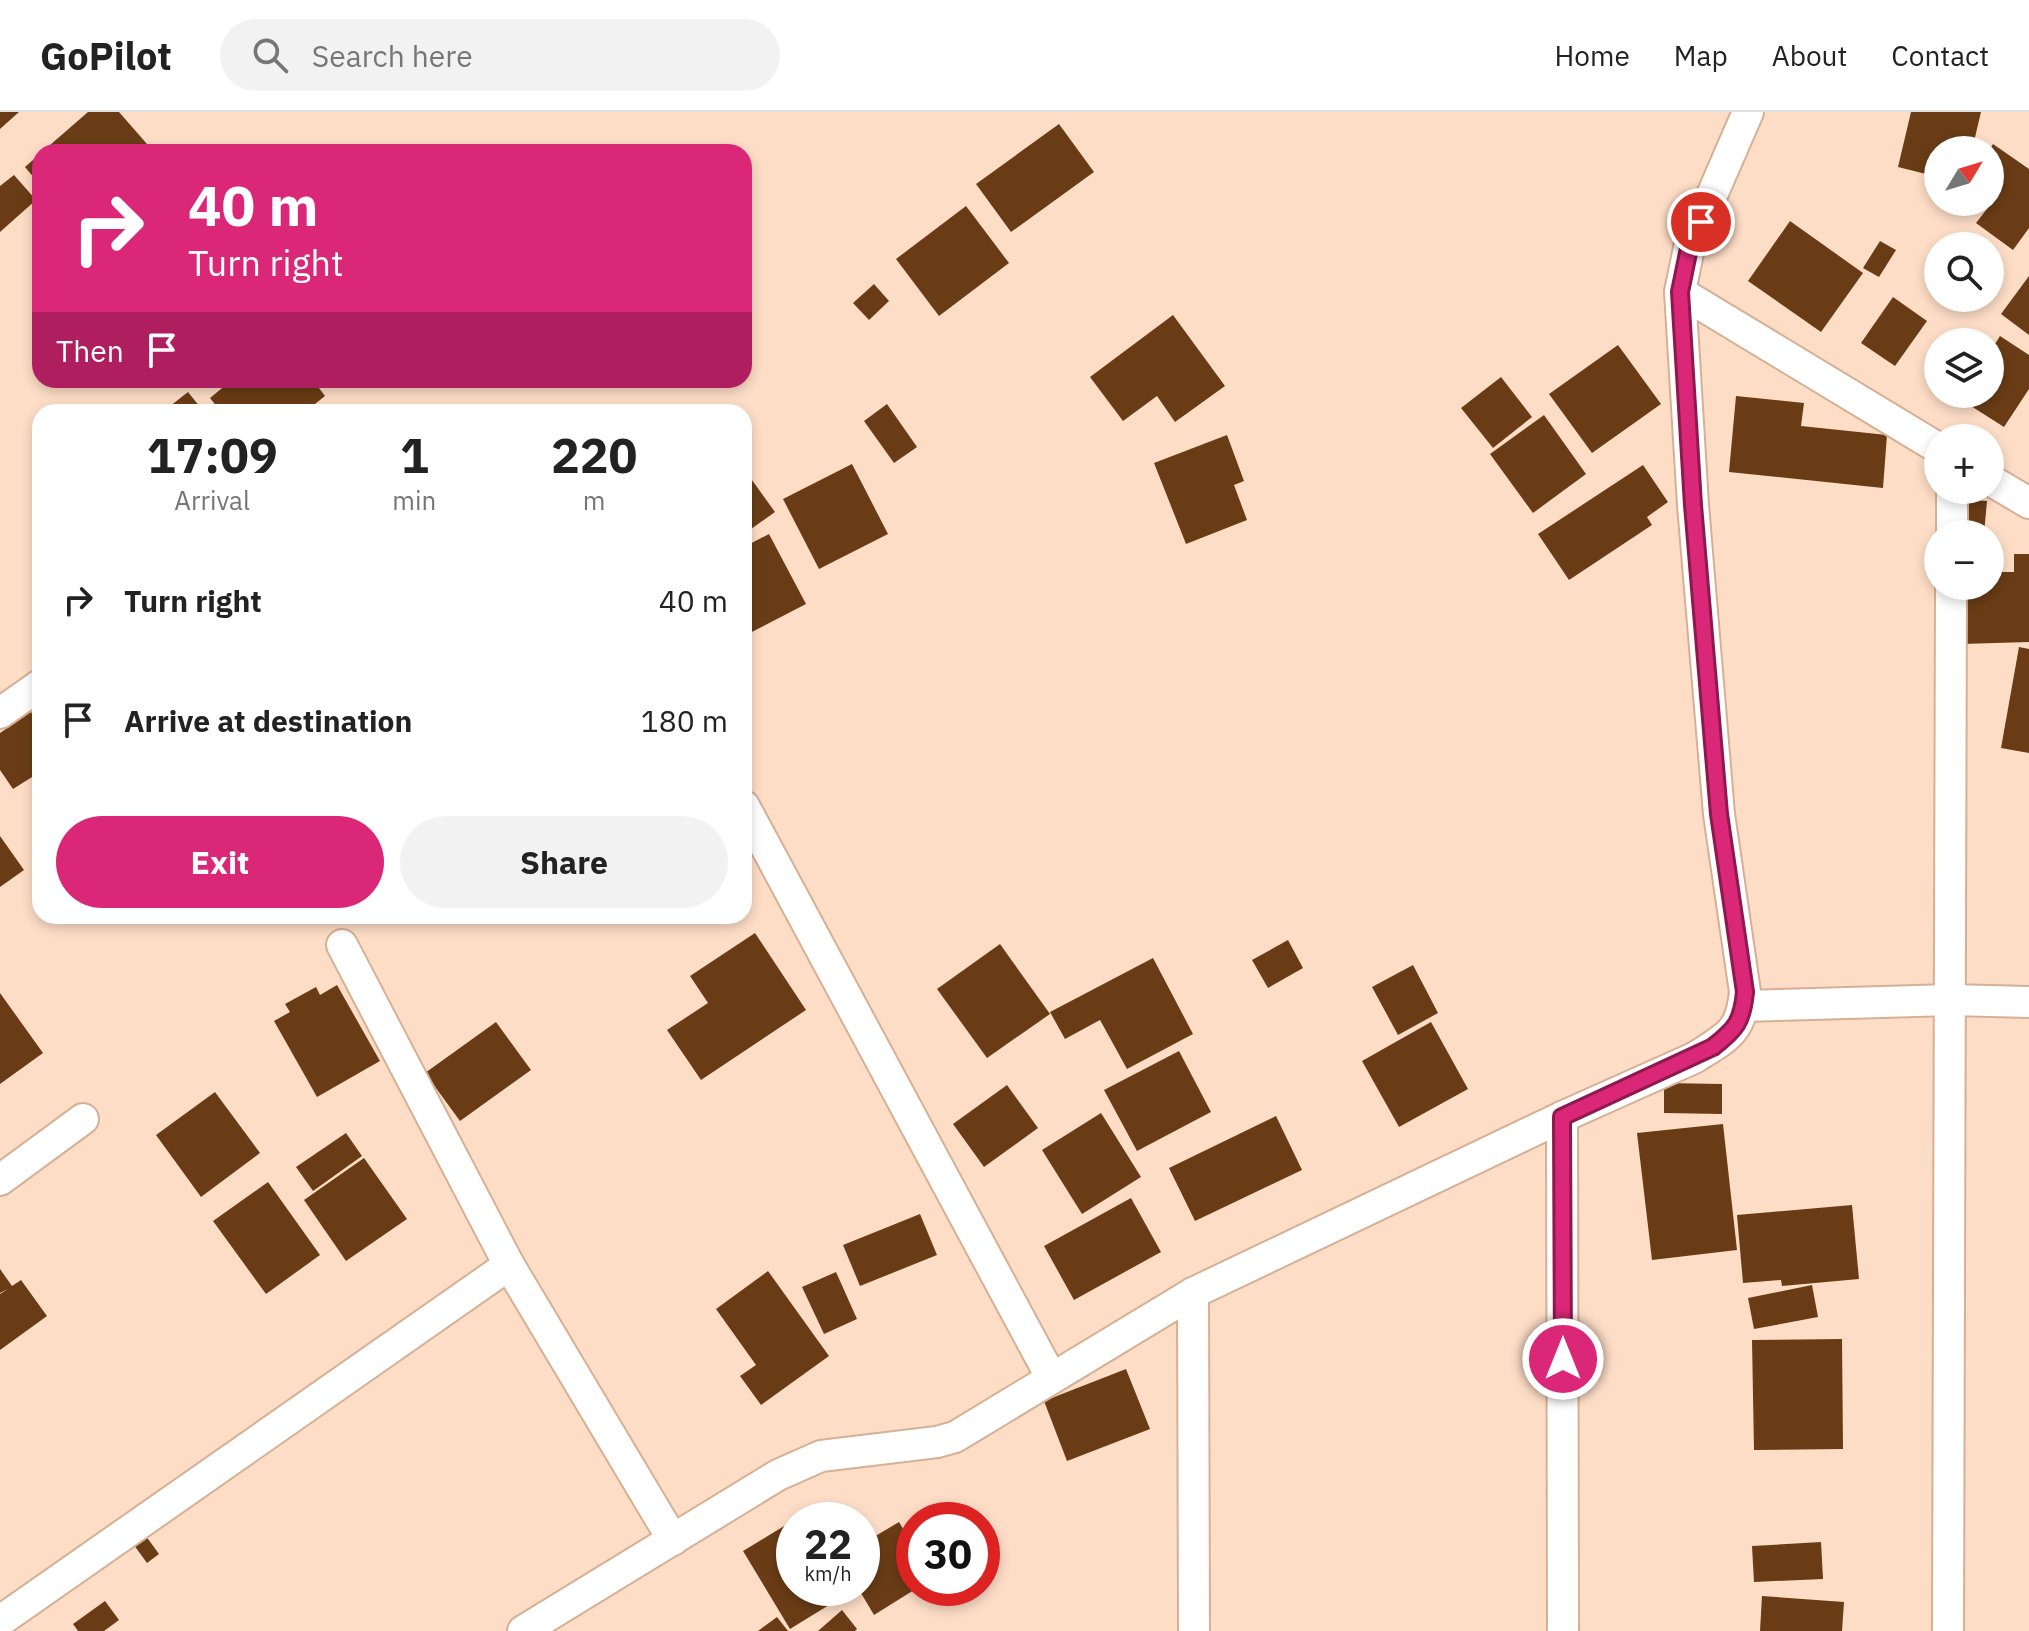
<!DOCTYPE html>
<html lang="en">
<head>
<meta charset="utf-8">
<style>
  body { margin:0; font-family:"IBM Plex Sans",sans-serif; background:#f2f2f2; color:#222; height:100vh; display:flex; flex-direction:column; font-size:30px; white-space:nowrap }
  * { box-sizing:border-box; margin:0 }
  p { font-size:26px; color:#767676 }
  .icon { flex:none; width:44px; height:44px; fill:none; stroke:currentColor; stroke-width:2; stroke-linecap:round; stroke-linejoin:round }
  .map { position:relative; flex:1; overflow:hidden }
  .details { position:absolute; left:32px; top:292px; width:720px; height:520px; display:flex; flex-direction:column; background:#fff; border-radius:24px; box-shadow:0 4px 12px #0003 }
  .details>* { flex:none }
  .guide { position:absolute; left:32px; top:32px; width:720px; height:244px; border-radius:24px; box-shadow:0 4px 12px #0003; background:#db2777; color:#fff; overflow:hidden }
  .needle { width:52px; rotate:52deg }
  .fabs { position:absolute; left:1924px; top:24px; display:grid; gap:16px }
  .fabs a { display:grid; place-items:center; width:80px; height:80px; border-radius:50%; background:#fff; box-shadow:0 4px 12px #0003; font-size:40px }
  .speed { position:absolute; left:776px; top:1390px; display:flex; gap:16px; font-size:40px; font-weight:700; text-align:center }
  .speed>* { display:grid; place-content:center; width:104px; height:104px; border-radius:50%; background:#fff; box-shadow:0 4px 12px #0003; line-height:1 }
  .speed small { font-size:20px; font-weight:400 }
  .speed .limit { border:12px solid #d22; background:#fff; color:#111 }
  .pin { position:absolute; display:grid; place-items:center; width:68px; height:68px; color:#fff; margin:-34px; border:4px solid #fff; border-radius:50%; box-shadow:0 2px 8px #0007 }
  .me { position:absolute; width:88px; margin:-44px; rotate:0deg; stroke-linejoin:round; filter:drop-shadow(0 0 6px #0008) }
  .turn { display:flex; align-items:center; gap:28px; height:168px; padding:0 24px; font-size:36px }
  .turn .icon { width:104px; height:104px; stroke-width:2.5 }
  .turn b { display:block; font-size:56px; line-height:68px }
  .then { display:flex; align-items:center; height:76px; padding:0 24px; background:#0003; gap:16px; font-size:30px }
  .eta { display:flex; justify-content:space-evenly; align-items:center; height:136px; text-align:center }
  .eta b { font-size:48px; font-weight:700; line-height:56px }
  .action { display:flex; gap:16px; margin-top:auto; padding:16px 24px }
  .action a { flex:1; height:92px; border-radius:48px; background:#db2777; color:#fff; font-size:32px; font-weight:700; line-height:92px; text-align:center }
  .action a+a { background:#f2f2f2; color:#222 }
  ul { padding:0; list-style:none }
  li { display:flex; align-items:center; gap:24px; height:120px; padding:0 24px }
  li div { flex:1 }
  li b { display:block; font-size:30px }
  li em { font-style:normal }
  header { display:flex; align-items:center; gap:48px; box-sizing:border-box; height:112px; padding:0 40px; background:#fff; border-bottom:2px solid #e0e0e0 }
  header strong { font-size:38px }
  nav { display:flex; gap:44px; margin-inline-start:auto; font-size:28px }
  .search { width:560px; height:72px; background:#f2f2f2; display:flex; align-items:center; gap:20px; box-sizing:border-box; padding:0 28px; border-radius:44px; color:#767676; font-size:30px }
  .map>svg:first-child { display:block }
  .building { fill:#693c15 }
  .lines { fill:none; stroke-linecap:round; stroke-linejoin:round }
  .minor-casing { stroke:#d6b094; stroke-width:34 }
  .minor { stroke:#fff; stroke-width:30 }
  .route-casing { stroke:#8e194d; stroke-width:20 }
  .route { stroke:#db2777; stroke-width:14 }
</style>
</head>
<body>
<header>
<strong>GoPilot</strong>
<div class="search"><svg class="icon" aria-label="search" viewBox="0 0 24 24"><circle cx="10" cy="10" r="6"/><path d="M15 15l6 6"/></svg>Search here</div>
<nav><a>Home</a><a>Map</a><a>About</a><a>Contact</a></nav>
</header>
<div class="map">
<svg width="2029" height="1519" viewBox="0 0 2029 1519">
  <rect width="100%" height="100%" fill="#fdddc6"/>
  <g class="building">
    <path d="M0 0H19L0 17Z"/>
    <path d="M88 0H119L154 40H42Z"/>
    <path d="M1911 0H1981L1972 38H1938V65L1898 55Z"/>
    <path d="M1059 12 1094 60 1011 120 976 72Z"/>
    <path d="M1993 32 2029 57V116L2013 138 1976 111 1997 84 1990 79V37Z"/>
    <path d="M40 42V73L25 55Z"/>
    <path d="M14 63 36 88 0 120V74Z"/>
    <path d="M966 94 1009 151 939 204 896 147Z"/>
    <path d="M1790 109 1863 161 1821 220 1748 169Z"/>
    <path d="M1880 129 1896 138 1879 165 1863 156Z"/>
    <path d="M2029 164V223L2001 202Z"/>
    <path d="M874 172 889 189 869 208 853 191Z"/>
    <path d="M1893 185 1927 209 1895 254 1861 231Z"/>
    <path d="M1173 203 1225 274 1175 310 1157 284 1123 309 1090 265Z"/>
    <path d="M2000 224 2029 243V277L2004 315 1960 287 1963 282H1990V240Z"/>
    <path d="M1618 233 1661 292 1592 341 1549 282Z"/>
    <path d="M1501 265 1532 305 1493 336 1461 296Z"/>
    <path d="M232 268H313L325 284 305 300H221L210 286Z"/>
    <path d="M188 280 204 300H167L165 298Z"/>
    <path d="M1736 284 1804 291 1801 314 1887 323 1883 376 1729 360Z"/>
    <path d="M887 292 917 335 894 351 864 309Z"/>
    <path d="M1544 303 1586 362 1533 401 1490 342Z"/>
    <path d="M1227 323 1244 369 1234 373 1247 408 1186 432 1154 351Z"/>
    <path d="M852 352 888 422 819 457 783 387Z"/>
    <path d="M1643 353 1668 390 1647 405 1652 413 1569 468 1538 422Z"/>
    <path d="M744 357 775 400 744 422Z"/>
    <path d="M1958 387 1987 389 1984 422H1955Z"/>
    <path d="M769 422 806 492 744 524V435Z"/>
    <path d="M2014 442H2029V530L1961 532 1960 474H1990V460H2014Z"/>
    <path d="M2019 535 2029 537V641L2001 636Z"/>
    <path d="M31 600 40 614V660L13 677 0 658V621Z"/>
    <path d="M0 724 24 758 0 775Z"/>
    <path d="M755 821 806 898 701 968 667 918 708 891 690 864Z"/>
    <path d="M1288 828 1303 856 1268 876 1252 848Z"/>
    <path d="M1000 832 1050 902 987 946 937 877Z"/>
    <path d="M1153 846 1193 922 1127 957 1100 908 1065 927 1050 900Z"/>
    <path d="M1413 853 1438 901 1398 923 1372 875Z"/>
    <path d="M337 873 380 949 317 985 274 909 290 900 285 892 316 875 320 883Z"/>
    <path d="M0 881 43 941 0 972Z"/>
    <path d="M496 910 531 958 460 1009 425 961Z"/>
    <path d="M1431 910 1468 977 1399 1015 1362 949Z"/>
    <path d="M1179 939 1211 1000 1137 1039 1104 978Z"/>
    <path d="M1664 971 1722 972V1002L1664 1001Z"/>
    <path d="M1007 973 1038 1016 984 1055 953 1012Z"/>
    <path d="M215 980 260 1041 201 1085 156 1023Z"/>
    <path d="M1101 1001 1141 1065 1082 1102 1042 1038Z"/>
    <path d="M1276 1004 1302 1058 1195 1109 1169 1056Z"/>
    <path d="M1723 1012 1737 1138 1652 1148 1637 1021Z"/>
    <path d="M346 1021 362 1044 313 1079 296 1055Z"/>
    <path d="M364 1046 407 1107 346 1149 304 1088Z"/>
    <path d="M268 1070 320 1143 266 1182 213 1109Z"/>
    <path d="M1131 1086 1161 1140 1074 1188 1044 1134Z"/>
    <path d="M1852 1093 1859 1167 1782 1174 1781 1168 1743 1171 1737 1103Z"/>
    <path d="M920 1102 937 1143 860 1174 843 1133Z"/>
    <path d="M0 1157 12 1174 21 1168 47 1204 0 1238V1182L8 1177 0 1181Z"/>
    <path d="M768 1159 829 1244 761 1293 740 1264 756 1253 716 1197Z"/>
    <path d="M836 1160 857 1207 824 1222 802 1175Z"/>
    <path d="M1812 1173 1818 1205 1754 1217 1748 1186Z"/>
    <path d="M1842 1227 1843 1337 1754 1338 1752 1228Z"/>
    <path d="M1126 1257 1150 1317 1067 1349 1044 1289Z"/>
    <path d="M794 1408V1476H837L842 1485 790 1517 743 1439Z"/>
    <path d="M899 1410 914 1435V1478L874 1503 858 1476H862V1432Z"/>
    <path d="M143 1420 159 1442 147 1451 131 1429Z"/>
    <path d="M1821 1430 1823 1467 1754 1470 1752 1434Z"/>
    <path d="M1762 1484 1844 1490 1842 1519H1760Z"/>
    <path d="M105 1489 119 1508 104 1519H78L73 1512Z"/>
    <path d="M842 1498 857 1517 855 1519H818Z"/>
    <path d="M777 1505 788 1519H758Z"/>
  </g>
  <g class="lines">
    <defs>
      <g id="minor">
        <path d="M1680 180 1938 336"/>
        <path d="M1990 368 2029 391"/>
        <path d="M1952 422V378"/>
        <path d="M0 601 40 573"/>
        <path d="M744 694 1051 1265"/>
        <path d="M342 833 509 1153 673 1428"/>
        <path d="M1743 894 1951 888 2029 890"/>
        <path d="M1562 1005 1563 1519"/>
        <path d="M0 1068 83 1007"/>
        <path d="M1193 1181 1194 1519"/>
        <path d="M0 1509 509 1153"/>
        <path d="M523 1519 778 1363 821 1344 937 1330 955 1325 1193 1181 1562 1005 1694 946C1727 925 1741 921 1745 880L1719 702 1693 393 1680 180 1689 136 1748 0"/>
        <path d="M1948 1519 1951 474"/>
      </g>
    </defs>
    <use href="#minor" class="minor-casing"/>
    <use href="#minor" class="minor"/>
  </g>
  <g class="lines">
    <defs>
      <path id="route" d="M1563 1247 1562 1005 1713 935C1736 917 1742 910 1745 880L1719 702 1693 393 1680 180 1689 136 1701 110"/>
    </defs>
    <use href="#route" class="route-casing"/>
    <use href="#route" class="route"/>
  </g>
</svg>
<div class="fabs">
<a><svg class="needle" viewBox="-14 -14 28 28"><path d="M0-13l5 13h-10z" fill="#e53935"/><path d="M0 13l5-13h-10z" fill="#767676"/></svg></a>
<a><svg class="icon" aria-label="search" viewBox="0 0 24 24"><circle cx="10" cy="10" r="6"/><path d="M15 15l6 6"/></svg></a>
<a><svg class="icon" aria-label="layers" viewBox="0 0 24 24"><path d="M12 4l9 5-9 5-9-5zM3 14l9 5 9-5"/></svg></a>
<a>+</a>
<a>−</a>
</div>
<div class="speed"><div>22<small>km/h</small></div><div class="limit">30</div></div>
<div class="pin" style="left:1701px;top:110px;background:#d93025"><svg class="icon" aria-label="arrive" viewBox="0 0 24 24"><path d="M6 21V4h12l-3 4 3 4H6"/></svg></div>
<svg class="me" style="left:1563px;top:1247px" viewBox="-20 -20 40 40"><circle r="17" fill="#db2777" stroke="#fff" stroke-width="3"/><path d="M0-11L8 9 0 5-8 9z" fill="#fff"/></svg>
<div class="guide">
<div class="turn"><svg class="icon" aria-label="right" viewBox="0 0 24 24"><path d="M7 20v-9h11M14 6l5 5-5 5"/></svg><div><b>40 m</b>Turn right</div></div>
<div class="then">Then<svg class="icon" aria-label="arrive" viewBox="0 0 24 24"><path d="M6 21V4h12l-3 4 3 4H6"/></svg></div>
</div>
<section class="details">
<div class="eta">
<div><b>17:09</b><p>Arrival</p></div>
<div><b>1</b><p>min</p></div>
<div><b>220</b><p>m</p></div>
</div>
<ul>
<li><svg class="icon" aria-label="right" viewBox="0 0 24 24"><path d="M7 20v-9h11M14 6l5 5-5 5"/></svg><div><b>Turn right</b></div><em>40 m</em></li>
<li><svg class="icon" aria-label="arrive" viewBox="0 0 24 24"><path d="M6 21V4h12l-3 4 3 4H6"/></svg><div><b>Arrive at destination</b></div><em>180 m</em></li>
</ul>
<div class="action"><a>Exit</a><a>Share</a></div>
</section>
</div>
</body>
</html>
